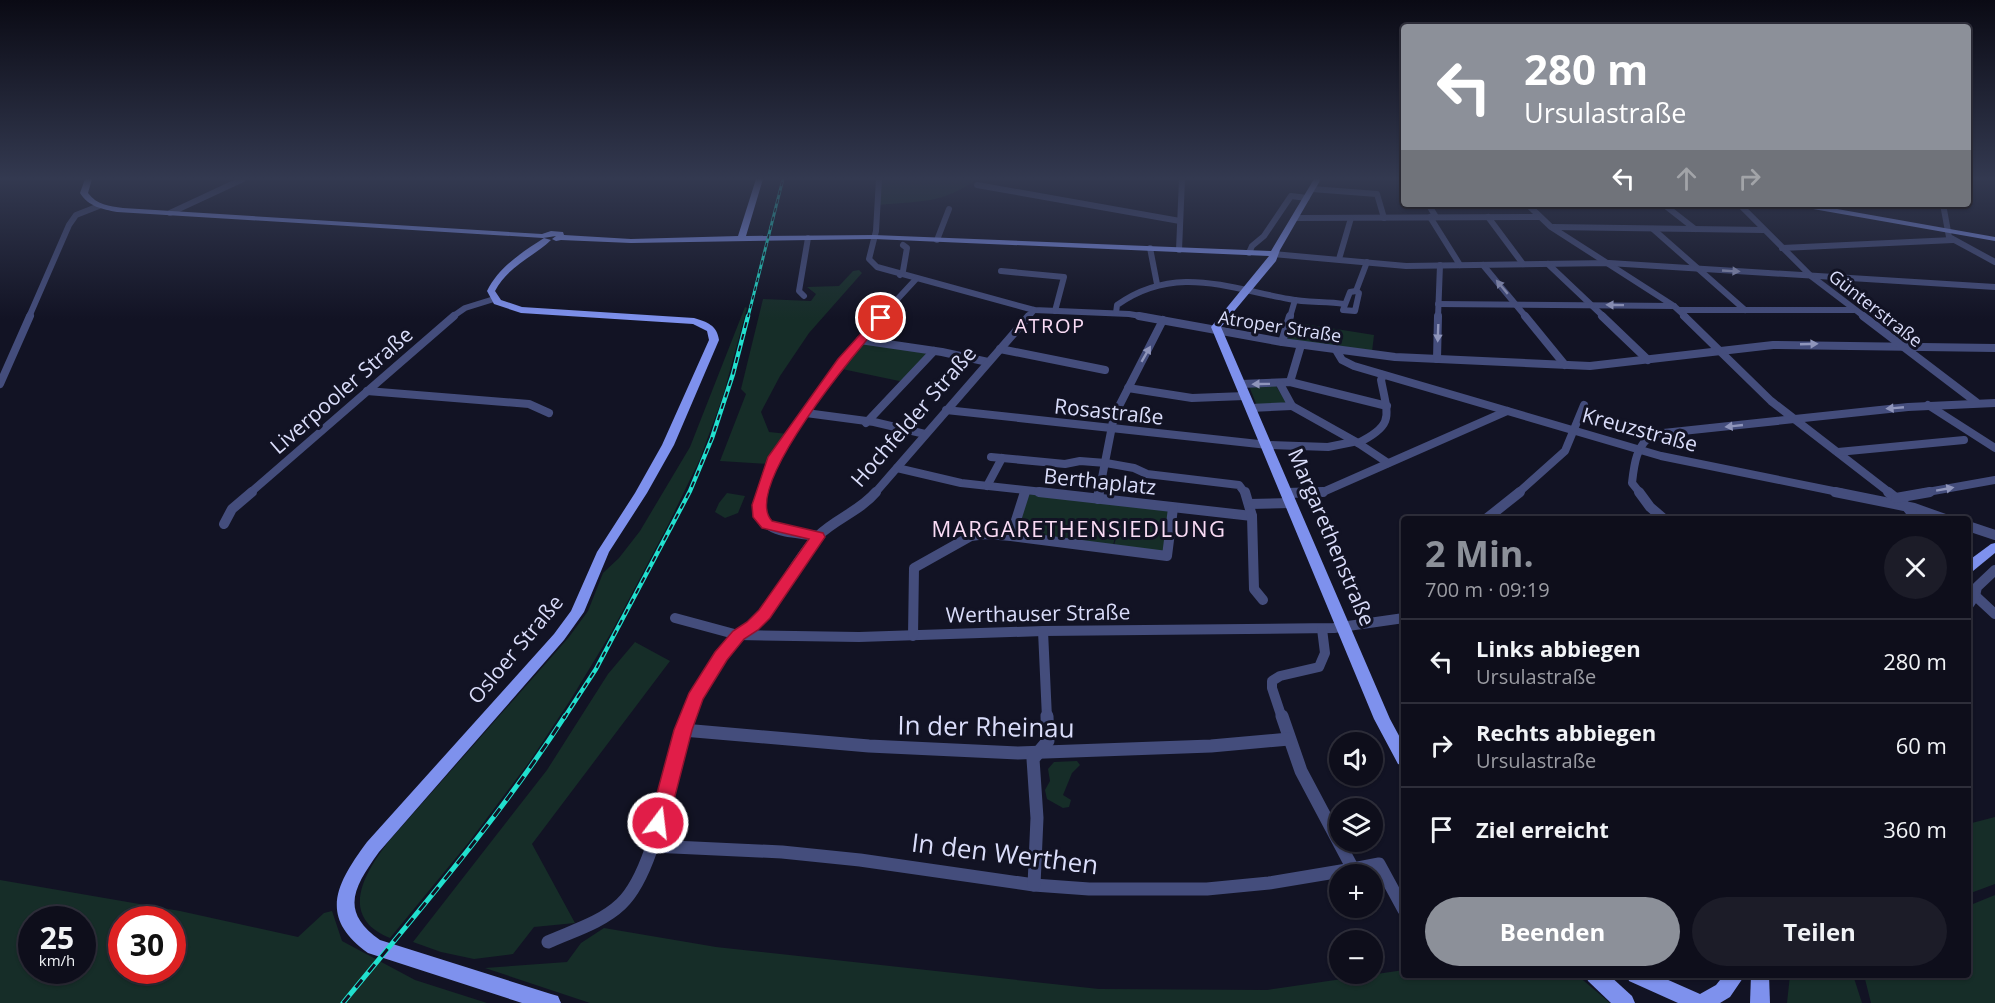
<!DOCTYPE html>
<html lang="de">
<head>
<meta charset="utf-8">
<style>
  body { margin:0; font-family:"Open Sans",sans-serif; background:#1c1c28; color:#f1f3f6; height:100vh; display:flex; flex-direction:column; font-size:22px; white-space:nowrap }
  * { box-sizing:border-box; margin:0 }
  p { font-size:20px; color:#9b9ca3 }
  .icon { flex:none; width:33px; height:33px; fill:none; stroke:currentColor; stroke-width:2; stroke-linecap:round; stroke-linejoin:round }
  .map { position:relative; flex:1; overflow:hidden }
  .side { position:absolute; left:1401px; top:516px; width:570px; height:462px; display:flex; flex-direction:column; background:#0e0e1b; border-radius:6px; box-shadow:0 2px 4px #0004,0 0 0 2px #2e2e3a }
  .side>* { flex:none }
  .top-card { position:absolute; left:1401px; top:24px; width:570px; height:183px; border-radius:6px; box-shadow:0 2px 4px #0004,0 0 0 2px #2e2e3a; background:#8c9099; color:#fff; overflow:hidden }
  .tools { position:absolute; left:1329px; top:732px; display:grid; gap:12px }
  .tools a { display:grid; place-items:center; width:54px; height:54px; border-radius:50%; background:#0e0e1b; box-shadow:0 2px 4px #0004,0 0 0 2px #2e2e3a; font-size:30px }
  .speed { position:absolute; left:18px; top:906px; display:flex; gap:12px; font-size:30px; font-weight:700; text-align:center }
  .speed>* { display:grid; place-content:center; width:78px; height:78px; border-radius:50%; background:#0e0e1b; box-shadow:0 2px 4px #0004,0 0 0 2px #2e2e3a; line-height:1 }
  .speed small { font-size:15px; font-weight:400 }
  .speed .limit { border:9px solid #d22; background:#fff; color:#111 }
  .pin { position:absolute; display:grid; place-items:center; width:51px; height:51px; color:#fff; margin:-26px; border:3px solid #fff; border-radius:50%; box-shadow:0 2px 6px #0007 }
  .me { position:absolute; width:66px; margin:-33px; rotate:15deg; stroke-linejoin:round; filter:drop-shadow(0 0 4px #0008) }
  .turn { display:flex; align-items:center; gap:21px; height:126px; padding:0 24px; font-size:27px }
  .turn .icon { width:78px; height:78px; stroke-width:2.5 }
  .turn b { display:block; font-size:42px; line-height:51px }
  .lanes { display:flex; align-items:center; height:57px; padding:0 24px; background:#0003; justify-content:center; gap:30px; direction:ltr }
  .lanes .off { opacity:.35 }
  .round { display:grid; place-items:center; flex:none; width:63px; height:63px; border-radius:32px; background:#1c1c28 }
  .head { display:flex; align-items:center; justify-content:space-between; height:102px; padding:0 24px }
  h1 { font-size:36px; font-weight:700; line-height:45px; color:#8c9099 }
  .cta { display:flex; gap:12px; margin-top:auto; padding:12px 24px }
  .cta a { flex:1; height:69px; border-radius:36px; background:#8c9099; color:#fff; font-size:24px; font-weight:700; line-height:69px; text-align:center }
  .cta a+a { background:#1c1c28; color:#f1f3f6 }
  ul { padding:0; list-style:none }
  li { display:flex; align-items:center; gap:18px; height:84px; padding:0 24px; border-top:2px solid #2e2e3a }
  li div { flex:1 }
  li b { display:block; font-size:22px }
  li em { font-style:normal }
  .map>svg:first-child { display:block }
  .green { fill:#162d28; fill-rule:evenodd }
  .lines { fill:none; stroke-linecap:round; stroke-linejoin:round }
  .street-far3 { stroke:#444d7c; stroke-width:6 }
  .street-far2 { stroke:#444d7c; stroke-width:8 }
  .street-far1 { stroke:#444d7c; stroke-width:10 }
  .street { stroke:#444d7c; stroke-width:13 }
  .secondary { fill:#7e91ed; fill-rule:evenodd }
  .rail-far2-casing { stroke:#21e0ce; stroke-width:3 }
  .rail-far1-casing { stroke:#21e0ce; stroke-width:4.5 }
  .rail-casing { stroke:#21e0ce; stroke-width:5 }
  .rail-far2 { stroke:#121324; stroke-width:1.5; stroke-dasharray:4.5; stroke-linecap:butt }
  .rail-far1 { stroke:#121324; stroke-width:2; stroke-dasharray:6; stroke-linecap:butt }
  .rail { stroke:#121324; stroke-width:3; stroke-dasharray:10; stroke-linecap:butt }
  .oneway { fill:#8f95bb }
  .route { fill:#e11d48; stroke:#92132f; stroke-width:1.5 }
  .labels { text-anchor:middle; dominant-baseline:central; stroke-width:6; stroke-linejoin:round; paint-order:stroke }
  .far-street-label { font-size:18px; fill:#daddfa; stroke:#121324 }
  .far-quarter-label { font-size:20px; letter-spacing:1.5px; fill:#fadcf5; stroke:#121324 }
  .street-label { font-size:21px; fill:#daddfa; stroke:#121324 }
  .neighbourhood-label { font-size:22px; letter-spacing:1.5px; fill:#fadcf5; stroke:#121324 }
  .near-street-label { font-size:26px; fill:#daddfa; stroke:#121324 }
</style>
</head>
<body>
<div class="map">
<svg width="1995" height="1003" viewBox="0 0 1995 1003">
  <rect width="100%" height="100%" fill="#121324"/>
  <g class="green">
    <path d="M880 179H977C943 204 919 201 879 205Z"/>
    <path d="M859 270 862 273 809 333 780 376 761 412 769 432 788 434 769 464 720 461 746 394 741 389 763 299 811 301 816 294 807 287 839 286 853 271Z"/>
    <path d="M745 307 747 308 723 396 700 459 668 525 611 633 571 699 530 761 469 842 390 938C338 917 364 873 389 841L569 637 588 611 603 573 619 558 640 531 690 447Z"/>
    <path d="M1292 322 1374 335 1372 352 1287 339Z"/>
    <path d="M863 342 929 354 904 382 842 369Z"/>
    <path d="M1249 386H1276L1288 405 1257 406Z"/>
    <path d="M727 493 745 496 738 513 725 518 715 512 719 503Z"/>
    <path d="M1028 494 1170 510 1165 552 1114 545 1118 532H1126L1116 531 1113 546 1015 534Z"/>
    <path d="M635 642 670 661 532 844 575 923 534 927 513 954 474 959 441 952 413 942 547 770 608 674Z"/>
    <path d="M1077 761 1080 765 1072 773 1063 795 1071 800 1069 807 1063 808 1047 799 1045 790 1050 781 1048 769 1054 762Z"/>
    <path d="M1995 817V884L1968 894V824Z"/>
    <path d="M0 880 180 911 298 937 324 913 332 911 342 941 415 980 487 1003H0ZM32 920H82V970H32ZM122 920H172V970H122Z"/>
    <path d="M1995 895V1003H1871L1864 975H1968V906Z"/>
    <path d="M604 928 716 947 1099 989 1267 990 1404 970V975H1577L1610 1003H590L485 968 567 962 581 943Z"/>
    <path d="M1790 975H1853L1862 1003H1787Z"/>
  </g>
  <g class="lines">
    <g class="street-far3">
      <path d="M879 179 876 231 869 259 877 267 1034 310 1129 314 1147 317"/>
      <path d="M977 185 1180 221"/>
      <path d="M1312 189 1377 194 1384 218"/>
      <path d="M1428 204 1436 217"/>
      <path d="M1527 204 1551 227 1674 306 1686 317"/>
      <path d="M1663 204 1695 229"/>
      <path d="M1739 204 1811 276 1865 317"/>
      <path d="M1929 204 1943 206"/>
      <path d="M1943 204 1949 237 1995 262"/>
      <path d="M170 213 243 179"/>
      <path d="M1430 217 1460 265"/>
      <path d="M1488 217 1523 264"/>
      <path d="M1296 218 1539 217"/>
      <path d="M1553 227 1764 230"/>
      <path d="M1653 229 1745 310"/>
      <path d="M937 240 949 209"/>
      <path d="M1150 248 1157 284"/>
      <path d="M1782 248 1953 240"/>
      <path d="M1179 250 1182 179"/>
      <path d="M1249 253 1252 246 1264 236 1291 196 1307 198"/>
      <path d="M1273 254 1406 266 1609 263 1995 287"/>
      <path d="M1339 259 1351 218"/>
      <path d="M1548 264 1604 317"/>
      <path d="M1483 265 1526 317"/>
      <path d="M1001 271 1064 277 1055 311"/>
      <path d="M900 275 903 271 907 248 903 245"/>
      <path d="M1356 291 1359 293 1355 311 1343 310 1350 292Z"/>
      <path d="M1356 291 1367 262"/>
      <path d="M804 296 799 291 808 238"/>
      <path d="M1438 304 1674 306"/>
      <path d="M1679 310H1854"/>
      <path d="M1116 313 1117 305C1175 264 1227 288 1289 299 1307 303 1326 301 1344 304"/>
      <path d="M29 317 69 225 76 215 99 206"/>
      <path d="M452 317 465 308 494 299"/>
      <path d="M881 317 916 279"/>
      <path d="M1028 317 1034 310"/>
      <path d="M1290 317 1295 300"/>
      <path d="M1438 317 1440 265"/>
    </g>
    <g class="street-far2">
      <path d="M1139 316 1282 342 1395 357 1590 366 1773 345 1995 348"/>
      <path d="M1525 316 1565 365"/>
      <path d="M1602 316 1648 360"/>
      <path d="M1684 316 1771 401 1890 493"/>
      <path d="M1863 316 1976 402"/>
      <path d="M860 340 942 352 988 362"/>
      <path d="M1282 342 1290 316"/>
      <path d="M1000 349 1105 370"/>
      <path d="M1336 350 1342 360 1354 366 1661 456 1843 493"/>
      <path d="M1437 359 1438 316"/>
      <path d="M1290 382 1301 345"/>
      <path d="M0 384 30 316"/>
      <path d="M1241 384 1290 382 1387 406"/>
      <path d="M1128 388 1192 398 1245 396"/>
      <path d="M367 391 529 404 549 413"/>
      <path d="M1928 405 1995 448"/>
      <path d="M1292 406 1358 443 1388 463"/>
      <path d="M1250 408 1292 406 1280 384"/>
      <path d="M946 410 1268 445 1328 447 1353 442"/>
      <path d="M806 413 874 422 925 434"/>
      <path d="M866 423 934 351"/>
      <path d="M1358 443C1395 425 1388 416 1381 380L1383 375"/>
      <path d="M1838 452 1964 440"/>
      <path d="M991 457 1065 464 1080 461 1106 463 1134 468 1147 474 1239 485 1245 493"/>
      <path d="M897 468 961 483 1052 493"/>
      <path d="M987 486 1002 458"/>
      <path d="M250 493 454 316"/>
      <path d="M761 493 775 457 842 361 883 316"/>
      <path d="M875 493 1029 316"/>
      <path d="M1024 493 1025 491"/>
      <path d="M1099 493 1114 416 1163 320"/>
      <path d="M1286 493 1323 492 1507 411"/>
      <path d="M1518 493 1565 451 1584 405"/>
      <path d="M1640 493 1632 483C1634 465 1636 444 1654 434L1908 407 1995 403"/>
      <path d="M1922 493 1995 480"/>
    </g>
    <g class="street-far1">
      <path d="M762 492C753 535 786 531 818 536"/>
      <path d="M1039 492 1252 516"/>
      <path d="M1245 492 1252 516 1254 589 1263 600"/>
      <path d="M1639 492 1650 507 1664 519"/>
      <path d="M1835 492 1914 508 1945 519"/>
      <path d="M1888 492 1907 507 1916 519"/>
      <path d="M1286 493 1323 492"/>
      <path d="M1896 498 1930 492"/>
      <path d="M1098 499 1099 492"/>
      <path d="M1249 504 1291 503"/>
      <path d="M1486 519 1520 492"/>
      <path d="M224 524 232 509 252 492"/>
      <path d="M1968 526 1995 535"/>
      <path d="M1011 536 1025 492"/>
      <path d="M1968 589 1995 614"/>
      <path d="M1968 606 1975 596 1977 587 1995 570"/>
      <path d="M675 618 738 635 859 637 1043 631 1334 628 1404 618"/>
      <path d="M1043 631 1047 718"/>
      <path d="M913 636 914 568 971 536 986 534 1011 536 1167 556 1173 508"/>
      <path d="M688 718C698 690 715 656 737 636 747 627 757 623 765 612 782 589 799 556 818 536 835 519 860 511 876 492"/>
      <path d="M1282 718 1272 688V681L1280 676 1319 667 1325 653 1322 629"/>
    </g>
    <g class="street">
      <path d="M1282 716 1301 771 1353 869 1379 864 1404 910"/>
      <path d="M683 730 869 746 1018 753 1211 746 1289 739"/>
      <path d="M652 846 782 852 860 860 1034 885 1089 889H1207L1269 883 1353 869"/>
      <path d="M1034 885 1037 818 1033 759 1048 741 1047 716"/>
      <path d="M548 942C572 931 601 923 621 904 658 869 669 766 688 716"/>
    </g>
    <g class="secondary">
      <path d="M85 179H92L88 193C97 205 109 206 123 208L542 234 551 231 563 232 564 235 631 239 738 236 756 179H763L746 236 874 235 1271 251 1314 179H1321L1280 250 1276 261 1221 327 1390 719 1404 745V766L1398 764 1374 719 1211 327 1269 256 874 239 631 243 561 240 556 241 552 239 556 236 543 238 117 212C102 209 89 207 80 193Z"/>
      <path d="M1792 204H1809L1995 237V241L1796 206Z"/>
      <path d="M544 238 551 240C532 258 508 266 495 291L501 300 522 307 694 318C707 322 717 325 719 340L674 445 647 493 609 552 584 612 564 640 379 852C354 887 339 911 380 940L551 994 558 996 561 1003H522L368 953C318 917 336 884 367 842L554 634 571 611 597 552 635 493 662 445 709 340 707 331 693 324 521 313 494 304 487 291C499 267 521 253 544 238Z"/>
      <path d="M1995 543V553L1973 571 1968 572V561L1991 544Z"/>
      <path d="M1586 975H1609L1632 996 1635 1003H1611L1588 981Z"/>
      <path d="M1627 975H1657L1700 994 1716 985 1724 975H1745L1730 997 1720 1003H1678L1629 981Z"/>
      <path d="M1751 975H1769L1770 1003H1750Z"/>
    </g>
    <defs>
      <path id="rail-far2" d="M748 317 783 179"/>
      <path id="rail-far1" d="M564 718 596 669 690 491 712 438 733 374 748 316"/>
      <path id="rail" d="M343 1003C420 909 499 818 565 716"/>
    </defs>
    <use href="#rail-far2" class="rail-far2-casing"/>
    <use href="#rail-far1" class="rail-far1-casing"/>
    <use href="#rail" class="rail-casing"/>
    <use href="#rail-far2" class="rail-far2"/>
    <use href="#rail-far1" class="rail-far1"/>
    <use href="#rail" class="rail"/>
  </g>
  <defs><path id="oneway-solid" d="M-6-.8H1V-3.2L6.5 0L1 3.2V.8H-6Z" transform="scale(1.5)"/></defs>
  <g class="oneway">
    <use href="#oneway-solid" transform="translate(1731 271) rotate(3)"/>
    <use href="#oneway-solid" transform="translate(1502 287) rotate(-130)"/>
    <use href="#oneway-solid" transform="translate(1615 305) rotate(-179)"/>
    <use href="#oneway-solid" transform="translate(1438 333) rotate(92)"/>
    <use href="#oneway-solid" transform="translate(1809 344) rotate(-2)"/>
    <use href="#oneway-solid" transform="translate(1146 354) rotate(-60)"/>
    <use href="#oneway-solid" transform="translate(1261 384) rotate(179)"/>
    <use href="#oneway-solid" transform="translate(1895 408) rotate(175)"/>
    <use href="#oneway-solid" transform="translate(1734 426) rotate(174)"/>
    <use href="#oneway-solid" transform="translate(1945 489) rotate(-10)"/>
  </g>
  <linearGradient id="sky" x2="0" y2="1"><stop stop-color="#0a0a14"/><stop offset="0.56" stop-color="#333950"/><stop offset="1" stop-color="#333950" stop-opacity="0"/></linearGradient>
  <rect width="1995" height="319" fill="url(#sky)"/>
  <path class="route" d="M881 315 884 316V320C859 348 740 488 772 521L823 533 825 537 770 618 758 630 744 639 727 660 703 699 692 730 668 823 665 828 658 831 651 828 649 823 674 730 689 693 715 652 733 631 747 622 759 610 809 539 762 528 753 517 752 505 768 457 838 359 877 316Z"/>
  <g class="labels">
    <g class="far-street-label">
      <text transform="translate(1876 308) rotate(38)">Günterstraße</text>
      <text transform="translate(1280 326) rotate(9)">Atroper Straße</text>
    </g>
    <g class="far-quarter-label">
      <text x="1050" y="325">ATROP</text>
    </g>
    <g class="street-label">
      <text transform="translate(341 390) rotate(-41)">Liverpooler Straße</text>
      <text transform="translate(1109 411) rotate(6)">Rosastraße</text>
      <text transform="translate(913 416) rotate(-49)">Hochfelder Straße</text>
      <text transform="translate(1640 429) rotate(15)">Kreuzstraße</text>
      <text transform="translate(1100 481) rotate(6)">Berthaplatz</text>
      <text transform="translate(1332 537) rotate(67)">Margarethenstraße</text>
      <text transform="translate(1038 613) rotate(-1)">Werthauser Straße</text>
      <text transform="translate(515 649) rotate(-50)">Osloer Straße</text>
    </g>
    <g class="neighbourhood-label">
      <text x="1079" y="528">MARGARETHENSIEDLUNG</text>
    </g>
    <g class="near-street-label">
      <text transform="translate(986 726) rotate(1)">In der Rheinau</text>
      <text transform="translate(1005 853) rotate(7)">In den Werthen</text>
    </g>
  </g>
</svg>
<div class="tools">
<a><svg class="icon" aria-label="sound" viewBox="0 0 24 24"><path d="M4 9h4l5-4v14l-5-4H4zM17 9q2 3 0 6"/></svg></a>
<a><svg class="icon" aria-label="layers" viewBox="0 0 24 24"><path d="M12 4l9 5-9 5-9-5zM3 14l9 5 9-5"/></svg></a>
<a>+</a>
<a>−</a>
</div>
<div class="speed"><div>25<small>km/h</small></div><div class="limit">30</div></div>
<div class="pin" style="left:881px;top:318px;background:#d93025"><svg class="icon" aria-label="arrive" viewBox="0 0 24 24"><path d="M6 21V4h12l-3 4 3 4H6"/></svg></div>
<svg class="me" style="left:658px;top:823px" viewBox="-20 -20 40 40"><circle r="17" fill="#e11d48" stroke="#fff" stroke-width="3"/><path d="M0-11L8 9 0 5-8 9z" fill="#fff"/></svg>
<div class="top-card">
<div class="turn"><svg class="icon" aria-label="left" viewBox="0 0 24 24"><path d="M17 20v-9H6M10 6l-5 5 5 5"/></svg><div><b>280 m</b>Ursulastraße</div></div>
<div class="lanes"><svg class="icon" aria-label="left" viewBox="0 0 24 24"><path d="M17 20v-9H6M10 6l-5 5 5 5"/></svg><svg class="icon off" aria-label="ahead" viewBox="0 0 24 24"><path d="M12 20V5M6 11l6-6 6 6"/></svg><svg class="icon off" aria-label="right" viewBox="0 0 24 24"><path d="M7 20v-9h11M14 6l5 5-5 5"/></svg></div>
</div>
<section class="side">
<div class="head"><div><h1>2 Min.</h1><p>700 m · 09:19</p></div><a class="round"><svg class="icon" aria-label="close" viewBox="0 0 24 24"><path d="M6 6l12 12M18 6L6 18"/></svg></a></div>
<ul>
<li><svg class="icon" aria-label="left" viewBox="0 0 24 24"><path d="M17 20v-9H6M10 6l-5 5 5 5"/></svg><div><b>Links abbiegen</b><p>Ursulastraße</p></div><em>280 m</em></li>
<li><svg class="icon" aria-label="right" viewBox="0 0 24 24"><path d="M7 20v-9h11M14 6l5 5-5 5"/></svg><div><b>Rechts abbiegen</b><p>Ursulastraße</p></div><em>60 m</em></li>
<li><svg class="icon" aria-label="arrive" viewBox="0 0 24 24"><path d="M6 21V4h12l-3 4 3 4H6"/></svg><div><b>Ziel erreicht</b></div><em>360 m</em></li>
</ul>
<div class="cta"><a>Beenden</a><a>Teilen</a></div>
</section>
</div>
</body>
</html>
